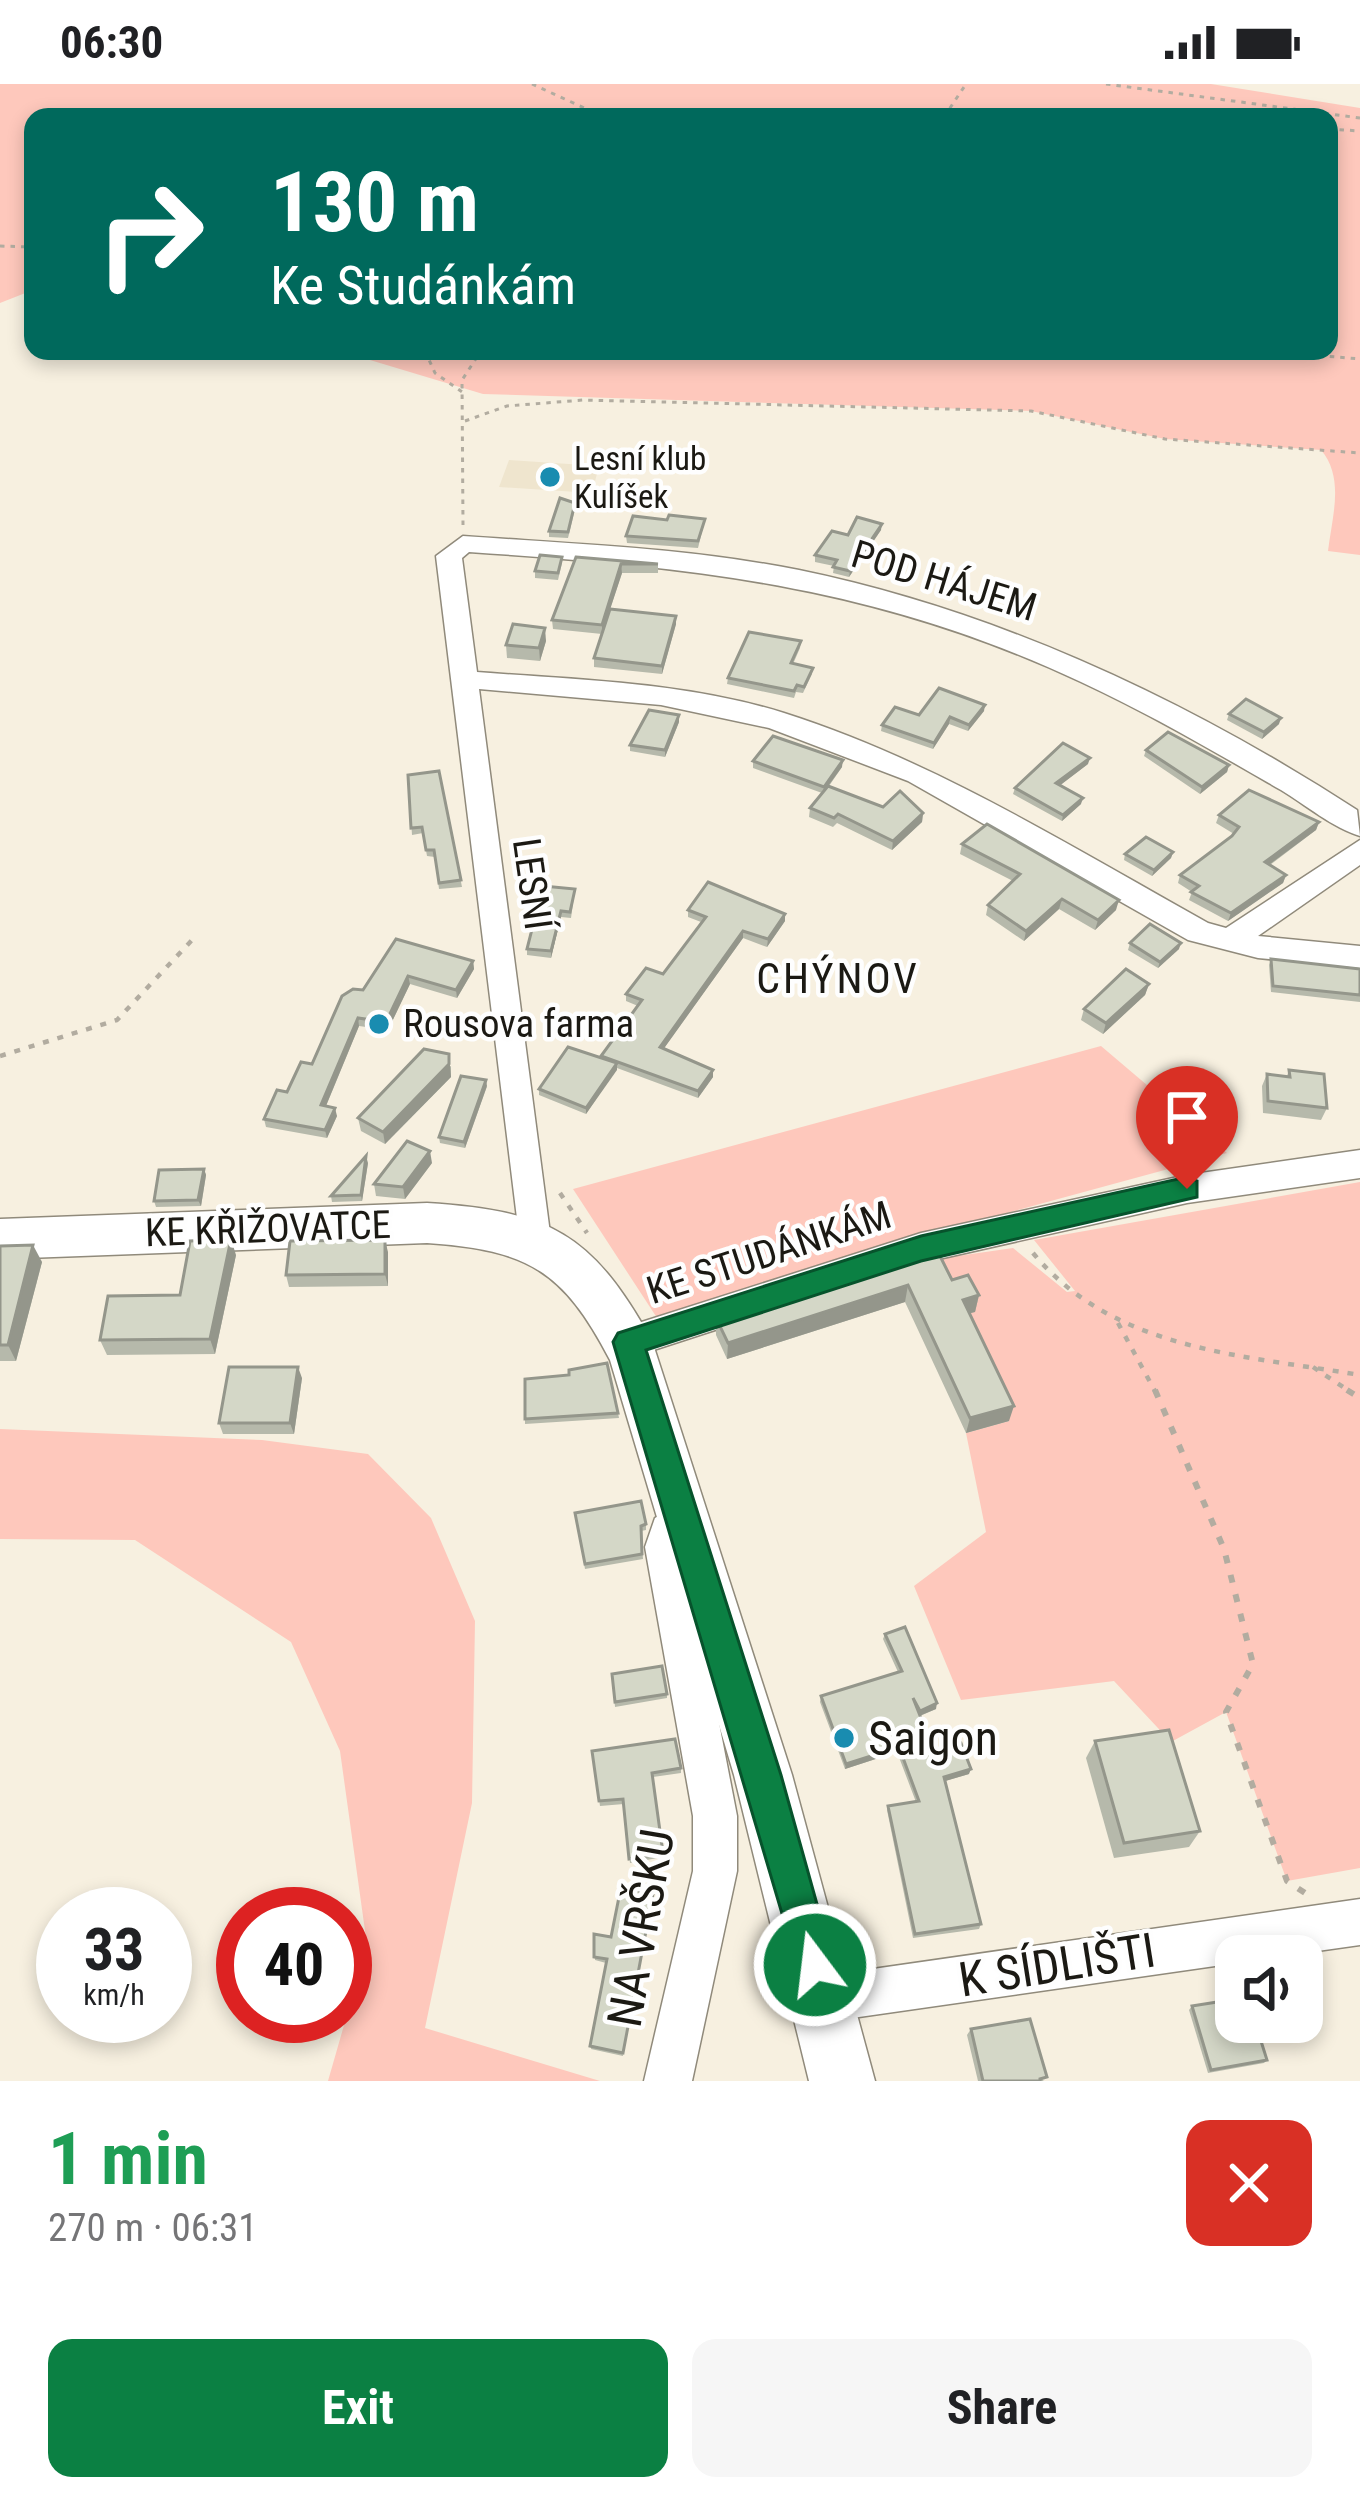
<!DOCTYPE html>
<html lang="en">
<head>
<meta charset="utf-8">
<style>
  body { margin:0; font-family:"Roboto Condensed",sans-serif; background:#f6f6f6; color:#202124; height:100vh; display:flex; flex-direction:column; font-size:45px; white-space:nowrap }
  * { box-sizing:border-box; margin:0 }
  p { font-size:39px; color:#757577 }
  .icon { flex:none; width:66px; height:66px; fill:none; stroke:currentColor; stroke-width:2; stroke-linecap:round; stroke-linejoin:round }
  .map { position:relative; height:1997px; overflow:hidden }
  .drawer { display:flex; flex-direction:column; background:#fff; flex:1 }
  .drawer>* { flex:none }
  .banner { position:absolute; left:24px; top:24px; width:1314px; height:252px; border-radius:24px; box-shadow:0 6px 18px #0003; background:#00695c; color:#fff; overflow:hidden }
  .tools { position:absolute; left:1215px; top:1851px; display:grid; gap:24px }
  .tools a { display:grid; place-items:center; width:108px; height:108px; border-radius:24px; background:#fff; box-shadow:0 6px 18px #0003; font-size:60px }
  .speed { position:absolute; left:36px; top:1803px; display:flex; gap:24px; font-size:60px; font-weight:700; text-align:center }
  .speed>* { display:grid; place-content:center; width:156px; height:156px; border-radius:50%; background:#fff; box-shadow:0 6px 18px #0003; line-height:1 }
  .speed small { font-size:30px; font-weight:400 }
  .speed .limit { border:18px solid #d22; background:#fff; color:#111 }
  .pin { position:absolute; display:grid; place-items:center; width:102px; height:102px; color:#fff; margin:-123px -51px; border-radius:50% 50% 50% 0; rotate:-45deg; box-shadow:0 0 12px #0007 }
  .pin .icon { rotate:45deg }
  .me { position:absolute; width:132px; margin:-66px; rotate:345deg; stroke-linejoin:round; filter:drop-shadow(0 0 9px #0008) }
  .turn { display:flex; align-items:center; gap:42px; height:252px; padding:0 48px; font-size:54px }
  .turn .icon { width:156px; height:156px; stroke-width:2.5 }
  .turn b { display:block; font-size:84px; line-height:102px }
  .round { display:grid; place-items:center; flex:none; width:126px; height:126px; border-radius:24px; background:#f6f6f6 }
  .headline { display:flex; align-items:center; justify-content:space-between; height:204px; padding:0 48px }
  h1 { font-size:72px; font-weight:700; line-height:90px; color:#1e9e55 }
  .action { display:flex; gap:24px; margin-top:auto; padding:24px 48px }
  .action a { flex:1; height:138px; border-radius:24px; background:#0b8043; color:#fff; font-size:48px; font-weight:700; line-height:138px; text-align:center }
  .action a+a { background:#f6f6f6; color:#202124 }
  .status { display:flex; justify-content:space-between; align-items:center; height:84px; padding:0 60px; background:#fff; direction:ltr }
  .status svg { height:33px; fill:currentColor }
  .map>svg:first-child { display:block }
  .built { fill:#efe5ce }
  .green { fill:#fec8bc }
  .lines { fill:none; stroke-linecap:round; stroke-linejoin:round }
  .street-casing { stroke:#908a7b; stroke-width:3 }
  .secondary-casing { stroke:#908a7b; stroke-width:3 }
  .path-far2 { stroke:#b2aca0; stroke-width:3; stroke-dasharray:4.5 6; stroke-linecap:butt }
  .path-far1 { stroke:#b2aca0; stroke-width:4.5; stroke-dasharray:6 9; stroke-linecap:butt }
  .path { stroke:#b2aca0; stroke-width:6; stroke-dasharray:8 12; stroke-linecap:butt }
  .street { fill:#fff; fill-rule:evenodd }
  .secondary { fill:#fff; fill-rule:evenodd }
  .wall { fill:#b6b9ab }
  .shaded-wall { fill:#94968b }
  .building { fill:#d4d7c7; stroke:#94968b; stroke-width:3 }
  .route { fill:#0b8043; stroke:#07532c; stroke-width:3 }
  .poi-dot { fill:#198cb0; stroke:#fefefe; stroke-width:4.5 }
  .labels { text-anchor:middle; dominant-baseline:central; stroke-width:9; stroke-linejoin:round; paint-order:stroke }
  .far-poi-label { font-size:33px; fill:#1b1913; stroke:#fefefe; text-anchor:start }
  .street-label { font-size:39px; fill:#1b1913; stroke:#fefefe }
  .poi-label { font-size:39px; fill:#1b1913; stroke:#fefefe; text-anchor:start }
  .neighbourhood-label { font-size:42px; letter-spacing:3px; fill:#1b1913; stroke:#fefefe }
  .near-poi-label { font-size:48px; fill:#1b1913; stroke:#fefefe; text-anchor:start }
  .near-street-label { font-size:48px; fill:#1b1913; stroke:#fefefe }
</style>
</head>
<body>
<div class="status"><b>06:30</b><svg viewBox="0 0 49 12"><path d="M0 12V9h3v3zM5 12V6h3v6zM10 12V3h3v9zM15 12V0h3v12zM26 1h20v11H26zM47 4h2v5h-2z"/></svg></div>
<div class="map">
<svg width="1360" height="1997" viewBox="0 0 1360 1997">
  <rect width="100%" height="100%" fill="#f7f0e0"/>
  <path class="built" d="M509 376 599 382 592 409 499 403Z"/>
  <g class="green">
    <path d="M0 0H1211L1360 24V471L1328 467C1332 433 1345 394 1321 366L1165 355 1031 327 483 310 340 267H1329V33H33V206L0 219Z"/>
    <path d="M1101 962 1227 1069 919 1153 661 1240 573 1105Z"/>
    <path d="M1360 1098V1784L1287 1797 1226 1628 1171 1658 1114 1597 961 1616 914 1502 986 1448 966 1349 1009 1337 959 1232 974 1227 930 1176 1013 1164 1067 1208 1075 1207 1034 1156Z"/>
    <path d="M0 1345 262 1356 368 1370 431 1434 475 1537 472 1719 425 1944 600 1997H328L367 1861 340 1667 291 1558 135 1456 0 1455Z"/>
  </g>
  <g class="lines">
    <defs>
      <g id="street">
        <path d="M463 452C575 460 688 464 799 486 998 527 1187 616 1357 726L1360 752C1333 744 1306 721 1281 706 1215 668 1150 630 1081 598 875 501 692 483 469 468L462 474 477 588C579 596 685 598 784 629 935 677 1070 762 1208 839L1226 844 1360 756V781L1258 852 1360 862V884L1258 874 1188 856 908 697 769 644 661 621 479 605 551 1157 545 1167 533 1172 521 1167 436 472Z"/>
        <path d="M1360 1066V1094L1187 1119 921 1179 629 1274 616 1269 611 1258 616 1247 629 1242 921 1149 1187 1091Z"/>
        <path d="M684 1417 698 1422 704 1435 685 1463 737 1732V1787L692 1997H644L693 1787V1732L645 1463 655 1434Z"/>
        <path d="M1360 1815V1861L1282 1872H1236V1879L824 1938 808 1931 801 1915 808 1899 824 1892Z"/>
      </g>
      <path id="secondary" d="M427 1119C550 1127 592 1149 652 1257L792 1691 875 1997H809L734 1691 610 1276C563 1186 528 1166 427 1159L0 1175V1135Z"/>
    </defs>
    <use href="#street" class="street-casing"/>
    <use href="#secondary" class="secondary-casing"/>
    <g class="path-far2">
      <path d="M532 0 604 33"/>
      <path d="M1106 0 1360 34"/>
      <path d="M944 33 966 0"/>
      <path d="M1329 45 1360 47"/>
      <path d="M0 162 33 163"/>
      <path d="M425 267 435 289 465 310"/>
      <path d="M1267 267 1360 275"/>
      <path d="M465 337 507 322 583 316 1031 327 1165 355 1360 369"/>
      <path d="M463 441 462 296 481 267"/>
    </g>
    <g class="path-far1">
      <path d="M0 972 117 936 193 855"/>
      <path d="M560 1109 587 1149"/>
      <path d="M1033 1169C1114 1267 1243 1271 1360 1291"/>
      <path d="M1118 1239 1156 1309"/>
      <path d="M1313 1283 1352 1309"/>
    </g>
    <g class="path">
      <path d="M1155 1306 1224 1465 1253 1580 1226 1628 1287 1797 1305 1809"/>
      <path d="M1347 1306 1360 1314"/>
    </g>
    <use href="#street" class="street"/>
    <use href="#secondary" class="secondary"/>
  </g>
  <g class="wall">
    <path d="M575 419V425L568 454 549 453V447Z"/>
    <path d="M705 435 698 464 627 459 626 452 667 436Z"/>
    <path d="M881 446 849 493 833 489 834 482 815 478V471L848 451Z"/>
    <path d="M576 473 658 480V489H622L610 525 676 532V540L662 590 594 583V574L602 550 553 545 552 536Z"/>
    <path d="M562 479 558 496 535 494V487Z"/>
    <path d="M546 557 540 577 507 574 506 561Z"/>
    <path d="M801 557 800 564 793 580 812 590 803 609 796 608 794 614 727 600 728 594Z"/>
    <path d="M984 627 968 647 949 640 933 665 881 647 882 641 919 631Z"/>
    <path d="M1229 630 1279 640 1262 655 1227 636Z"/>
    <path d="M679 638 665 673 630 667V661Z"/>
    <path d="M1146 666 1229 681 1227 688 1200 710 1144 672Z"/>
    <path d="M753 677 842 683 829 702 883 723 923 729 922 738 892 766 837 739 833 743 809 733 810 724 822 709 753 684Z"/>
    <path d="M1088 680 1060 701 1081 720 1062 737 1013 710 1015 704Z"/>
    <path d="M439 687 462 803 439 805 435 773 427 772 423 749 412 751 408 691Z"/>
    <path d="M1219 731 1319 738 1316 746 1270 781 1286 791 1283 799 1228 837 1189 816 1192 808 1178 799 1180 791 1234 750 1216 739Z"/>
    <path d="M962 760 1116 826 1095 846 1059 825 1024 857 986 831 988 821 1013 797 960 770Z"/>
    <path d="M1173 768 1171 774 1152 792 1124 776 1125 770Z"/>
    <path d="M575 805 571 834 561 833 551 874 527 871V865Z"/>
    <path d="M688 826 785 837 767 863 743 854 664 964 713 986V993L698 1014 617 984 586 1030 539 1011V1005L601 974V972L638 922 626 917V910L663 890 701 838 688 833Z"/>
    <path d="M396 855 473 877 474 885 457 914 410 900 388 946 359 942 326 1022 337 1032 327 1054 266 1043 264 1035 312 980Z"/>
    <path d="M1130 859 1179 865 1158 884 1128 866Z"/>
    <path d="M1271 875 1360 885V918L1271 908 1269 881Z"/>
    <path d="M1149 900 1145 911 1103 950 1081 936 1084 925Z"/>
    <path d="M451 982V993L385 1060 361 1047 358 1034Z"/>
    <path d="M1289 986 1327 1024 1321 1036 1263 1029 1262 1002 1267 990 1287 992Z"/>
    <path d="M487 1002 465 1064 440 1059 439 1053Z"/>
    <path d="M368 1079 362 1117 332 1118 331 1112Z"/>
    <path d="M432 1079 405 1115 376 1112 374 1100Z"/>
    <path d="M204 1085 206 1091 201 1122 156 1123 154 1117Z"/>
    <path d="M0 1162 42 1178 16 1277H0Z"/>
    <path d="M936 1164 952 1196 979 1211 975 1228 969 1229 1009 1337 966 1349 905 1218 727 1275 716 1251V1234Z"/>
    <path d="M388 1168V1202L289 1203 286 1191Z"/>
    <path d="M236 1171 215 1270 107 1271 100 1256 180 1211Z"/>
    <path d="M569 1291 618 1329 619 1334 525 1340V1335Z"/>
    <path d="M302 1294 294 1350H223L219 1339Z"/>
    <path d="M575 1429 646 1440V1446L641 1447 643 1475 585 1485Z"/>
    <path d="M885 1550 936 1625 920 1632 934 1667 969 1690 945 1697 981 1840 979 1845 913 1854 887 1726 888 1722 916 1718 897 1668 845 1685 820 1618 821 1612 898 1588 883 1555Z"/>
    <path d="M612 1590 667 1610V1614L615 1623Z"/>
    <path d="M1095 1657 1200 1747 1189 1763 1114 1774 1086 1674Z"/>
    <path d="M592 1667 681 1684V1689L653 1693 663 1773 630 1779 624 1720 600 1722Z"/>
    <path d="M594 1850 611 1853 623 1972 591 1965 606 1879 595 1876Z"/>
    <path d="M1192 1922 1267 1976 1264 1979 1208 1989 1189 1926Z"/>
    <path d="M971 1945 1044 1997H978L967 1951Z"/>
  </g>
  <g class="shaded-wall">
    <path d="M882 440 881 446 849 493 850 487Z"/>
    <path d="M621 480 622 489 602 550V541Z"/>
    <path d="M676 532V540L662 590V582Z"/>
    <path d="M545 544 546 557 540 577 539 564Z"/>
    <path d="M985 621 984 627 968 647 969 641Z"/>
    <path d="M679 631V638L665 673V666Z"/>
    <path d="M950 633 949 640 933 665 934 659Z"/>
    <path d="M1281 634 1279 640 1262 655 1264 648Z"/>
    <path d="M1090 674 1088 680 1054 706 1056 699Z"/>
    <path d="M843 676 842 683 823 709 824 703Z"/>
    <path d="M1229 681 1227 688 1200 710 1202 703Z"/>
    <path d="M1083 714 1081 720 1062 737 1063 731Z"/>
    <path d="M923 729 922 738 892 766 893 757Z"/>
    <path d="M1319 738 1316 746 1262 786 1265 778Z"/>
    <path d="M1173 768 1171 774 1152 792 1154 786Z"/>
    <path d="M1286 791 1283 799 1228 837 1231 829Z"/>
    <path d="M1062 815 1059 825 1024 857 1026 847Z"/>
    <path d="M1119 816 1116 826 1095 846 1098 836Z"/>
    <path d="M561 827V833L551 874V867Z"/>
    <path d="M785 830V837L767 863 768 855Z"/>
    <path d="M743 847V854L660 970V963Z"/>
    <path d="M1181 859 1179 865 1158 884 1160 878Z"/>
    <path d="M473 877 474 885 457 914 456 906Z"/>
    <path d="M408 892 410 900 388 946 386 938Z"/>
    <path d="M1149 900 1145 911 1103 950 1106 939Z"/>
    <path d="M358 934 359 942 323 1029 321 1021Z"/>
    <path d="M449 970 451 993 385 1060 383 1048Z"/>
    <path d="M617 979V986L586 1030V1024Z"/>
    <path d="M713 986V993L698 1014V1007Z"/>
    <path d="M486 996 487 1002 465 1064 464 1058Z"/>
    <path d="M335 1024 337 1032 327 1054 325 1046Z"/>
    <path d="M430 1067 432 1079 405 1115 403 1103Z"/>
    <path d="M366 1072 368 1079 362 1117 361 1111Z"/>
    <path d="M204 1085 206 1091 201 1122 198 1116Z"/>
    <path d="M231 1155 236 1171 215 1270 210 1255Z"/>
    <path d="M385 1156 388 1168V1202L385 1190Z"/>
    <path d="M33 1161 42 1178 16 1277 8 1261Z"/>
    <path d="M908 1201 905 1218 727 1275 728 1259Z"/>
    <path d="M979 1211 975 1228 959 1232 963 1216Z"/>
    <path d="M298 1283 302 1294 294 1350 290 1339Z"/>
    <path d="M1014 1322 1009 1337 966 1349 970 1334Z"/>
    <path d="M937 1619 936 1625 919 1632 920 1627Z"/>
    <path d="M899 1663 897 1668 845 1685 846 1680Z"/>
    <path d="M971 1685 969 1690 942 1698 944 1693Z"/>
  </g>
  <g class="building">
    <path d="M560 414 575 419 568 448 549 447Z"/>
    <path d="M669 431 705 435 698 457 626 452 633 432 667 436Z"/>
    <path d="M857 433 882 440 850 487 833 483 837 476 815 471 832 447 848 451Z"/>
    <path d="M540 471 562 473 558 489 535 487Z"/>
    <path d="M576 473 658 480H621L602 541 552 536Z"/>
    <path d="M610 525 676 532 662 582 594 574Z"/>
    <path d="M513 540 545 544 539 564 506 561Z"/>
    <path d="M749 548 801 557 791 579 813 584 804 603 797 601 794 607 728 594Z"/>
    <path d="M939 604 985 621 969 641 950 633 934 659 882 641 895 623 919 631Z"/>
    <path d="M1246 615 1281 634 1264 648 1229 630Z"/>
    <path d="M649 626 679 631 665 666 630 661Z"/>
    <path d="M1168 648 1229 681 1202 703 1146 666Z"/>
    <path d="M773 652 843 676 824 703 753 677Z"/>
    <path d="M1063 659 1090 674 1056 699 1083 714 1063 731 1015 704Z"/>
    <path d="M439 687 461 796 439 799 434 766H426L422 743 411 744 408 691Z"/>
    <path d="M828 702 883 723 900 707 923 729 893 757 838 730 834 734 810 724Z"/>
    <path d="M1249 706 1319 738 1265 778 1286 791 1231 829 1191 808 1199 802 1180 791 1232 752 1239 743 1219 731Z"/>
    <path d="M987 740 1119 816 1098 836 1062 815 1026 847 988 821 1020 790 962 760Z"/>
    <path d="M1146 753 1173 768 1154 786 1125 770Z"/>
    <path d="M708 798 785 830 768 855 743 847 660 963 713 986 698 1007 601 972 642 916 626 910 646 884 663 890 706 833 688 826Z"/>
    <path d="M543 802 575 805 570 828 561 827 551 867 527 865Z"/>
    <path d="M1150 840 1181 859 1160 878 1130 859Z"/>
    <path d="M396 855 473 877 456 906 408 892 386 938 358 934 321 1021 335 1024 325 1046 264 1035 277 1006 287 1008 301 978 312 980 342 912 353 905 363 906Z"/>
    <path d="M1271 875 1360 885V911L1273 902Z"/>
    <path d="M1126 885 1149 900 1106 939 1084 925Z"/>
    <path d="M568 963 617 979 586 1024 539 1005Z"/>
    <path d="M424 965 449 970V980L383 1048 358 1034Z"/>
    <path d="M1289 986 1324 990 1327 1024 1268 1017 1267 990 1290 993Z"/>
    <path d="M461 992 486 996 464 1058 439 1053Z"/>
    <path d="M407 1057 430 1067 403 1103 374 1100Z"/>
    <path d="M366 1072 361 1111 331 1112Z"/>
    <path d="M204 1085 198 1116 154 1117 159 1086Z"/>
    <path d="M231 1155 210 1255 100 1256 108 1212 180 1211 190 1157Z"/>
    <path d="M385 1156V1190L286 1191 290 1157Z"/>
    <path d="M33 1161 8 1261H0V1162Z"/>
    <path d="M936 1164 952 1196 968 1191 979 1211 963 1216 1014 1322 970 1334 908 1201 728 1259 716 1234Z"/>
    <path d="M607 1279 618 1329 525 1335V1295L569 1291V1286Z"/>
    <path d="M229 1283H298L290 1339H219Z"/>
    <path d="M641 1417 646 1440 641 1442 642 1470 585 1480 575 1429Z"/>
    <path d="M905 1543 937 1619 920 1627 913 1614 934 1667 961 1659 971 1685 944 1693 981 1840 915 1850 888 1722 919 1717 899 1663 846 1680 821 1612 902 1587 885 1550Z"/>
    <path d="M662 1582 667 1610 615 1618 612 1590Z"/>
    <path d="M1169 1646 1200 1747 1124 1759 1095 1657Z"/>
    <path d="M675 1655 681 1684 652 1689 663 1769 629 1775 623 1715 599 1717 592 1667Z"/>
    <path d="M621 1803 653 1810 623 1969 590 1962 607 1875 594 1873V1850L611 1853Z"/>
    <path d="M1236 1915V1938H1255L1267 1976 1211 1986 1192 1922Z"/>
    <path d="M1030 1935 1047 1993 1040 1995V1997H983L971 1945Z"/>
  </g>
  <path class="route" d="M1187 1093 1197 1097V1113L921 1177 646 1266 781 1691 834 1881 828 1894 815 1900 801 1894 613 1258 618 1249 921 1152Z"/>
  <g class="poi-dot">
    <circle cx="550" cy="393" r="12"/>
    <circle cx="379" cy="940" r="12"/>
    <circle cx="844" cy="1654" r="12"/>
  </g>
  <g class="labels">
    <g class="far-poi-label">
      <text x="574" y="374">Lesní klub<tspan x="574" dy="38">Kulíšek</tspan></text>
    </g>
    <g class="street-label">
      <text transform="translate(944 497) rotate(17)">POD HÁJEM</text>
      <text transform="translate(532 800) rotate(82)">LESNÍ</text>
      <text transform="translate(268 1145) rotate(-2)">KE KŘIŽOVATCE</text>
      <text transform="translate(769 1169) rotate(-18)">KE STUDÁNKÁM</text>
    </g>
    <g class="poi-label">
      <text x="403" y="940">Rousova farma</text>
    </g>
    <g class="neighbourhood-label">
      <text x="838" y="894">CHÝNOV</text>
    </g>
    <g class="near-poi-label">
      <text x="868" y="1654">Saigon</text>
    </g>
    <g class="near-street-label">
      <text transform="translate(641 1844) rotate(-80)">NA VRŠKU</text>
      <text transform="translate(1057 1881) rotate(-9)">K SÍDLIŠTI</text>
    </g>
  </g>
</svg>
<div class="tools">
<a><svg class="icon" aria-label="sound" viewBox="0 0 24 24"><path d="M4 9h4l5-4v14l-5-4H4zM17 9q2 3 0 6"/></svg></a>
</div>
<div class="speed"><div>33<small>km/h</small></div><div class="limit">40</div></div>
<div class="pin" style="left:1187px;top:1105px;background:#d93025"><svg class="icon" aria-label="arrive" viewBox="0 0 24 24"><path d="M6 21V4h12l-3 4 3 4H6"/></svg></div>
<svg class="me" style="left:815px;top:1881px" viewBox="-20 -20 40 40"><circle r="17" fill="#0b8043" stroke="#fff" stroke-width="3"/><path d="M0-11L8 9 0 5-8 9z" fill="#fff"/></svg>
<div class="banner">
<div class="turn"><svg class="icon" aria-label="right" viewBox="0 0 24 24"><path d="M7 20v-9h11M14 6l5 5-5 5"/></svg><div><b>130 m</b>Ke Studánkám</div></div>
</div>
</div>
<section class="drawer">
<div class="headline"><div><h1>1 min</h1><p>270 m · 06:31</p></div><a class="round" style="background:#d93025;color:#fff"><svg class="icon" aria-label="close" viewBox="0 0 24 24"><path d="M6 6l12 12M18 6L6 18"/></svg></a></div>
<div class="action"><a>Exit</a><a>Share</a></div>
</section>
</body>
</html>
